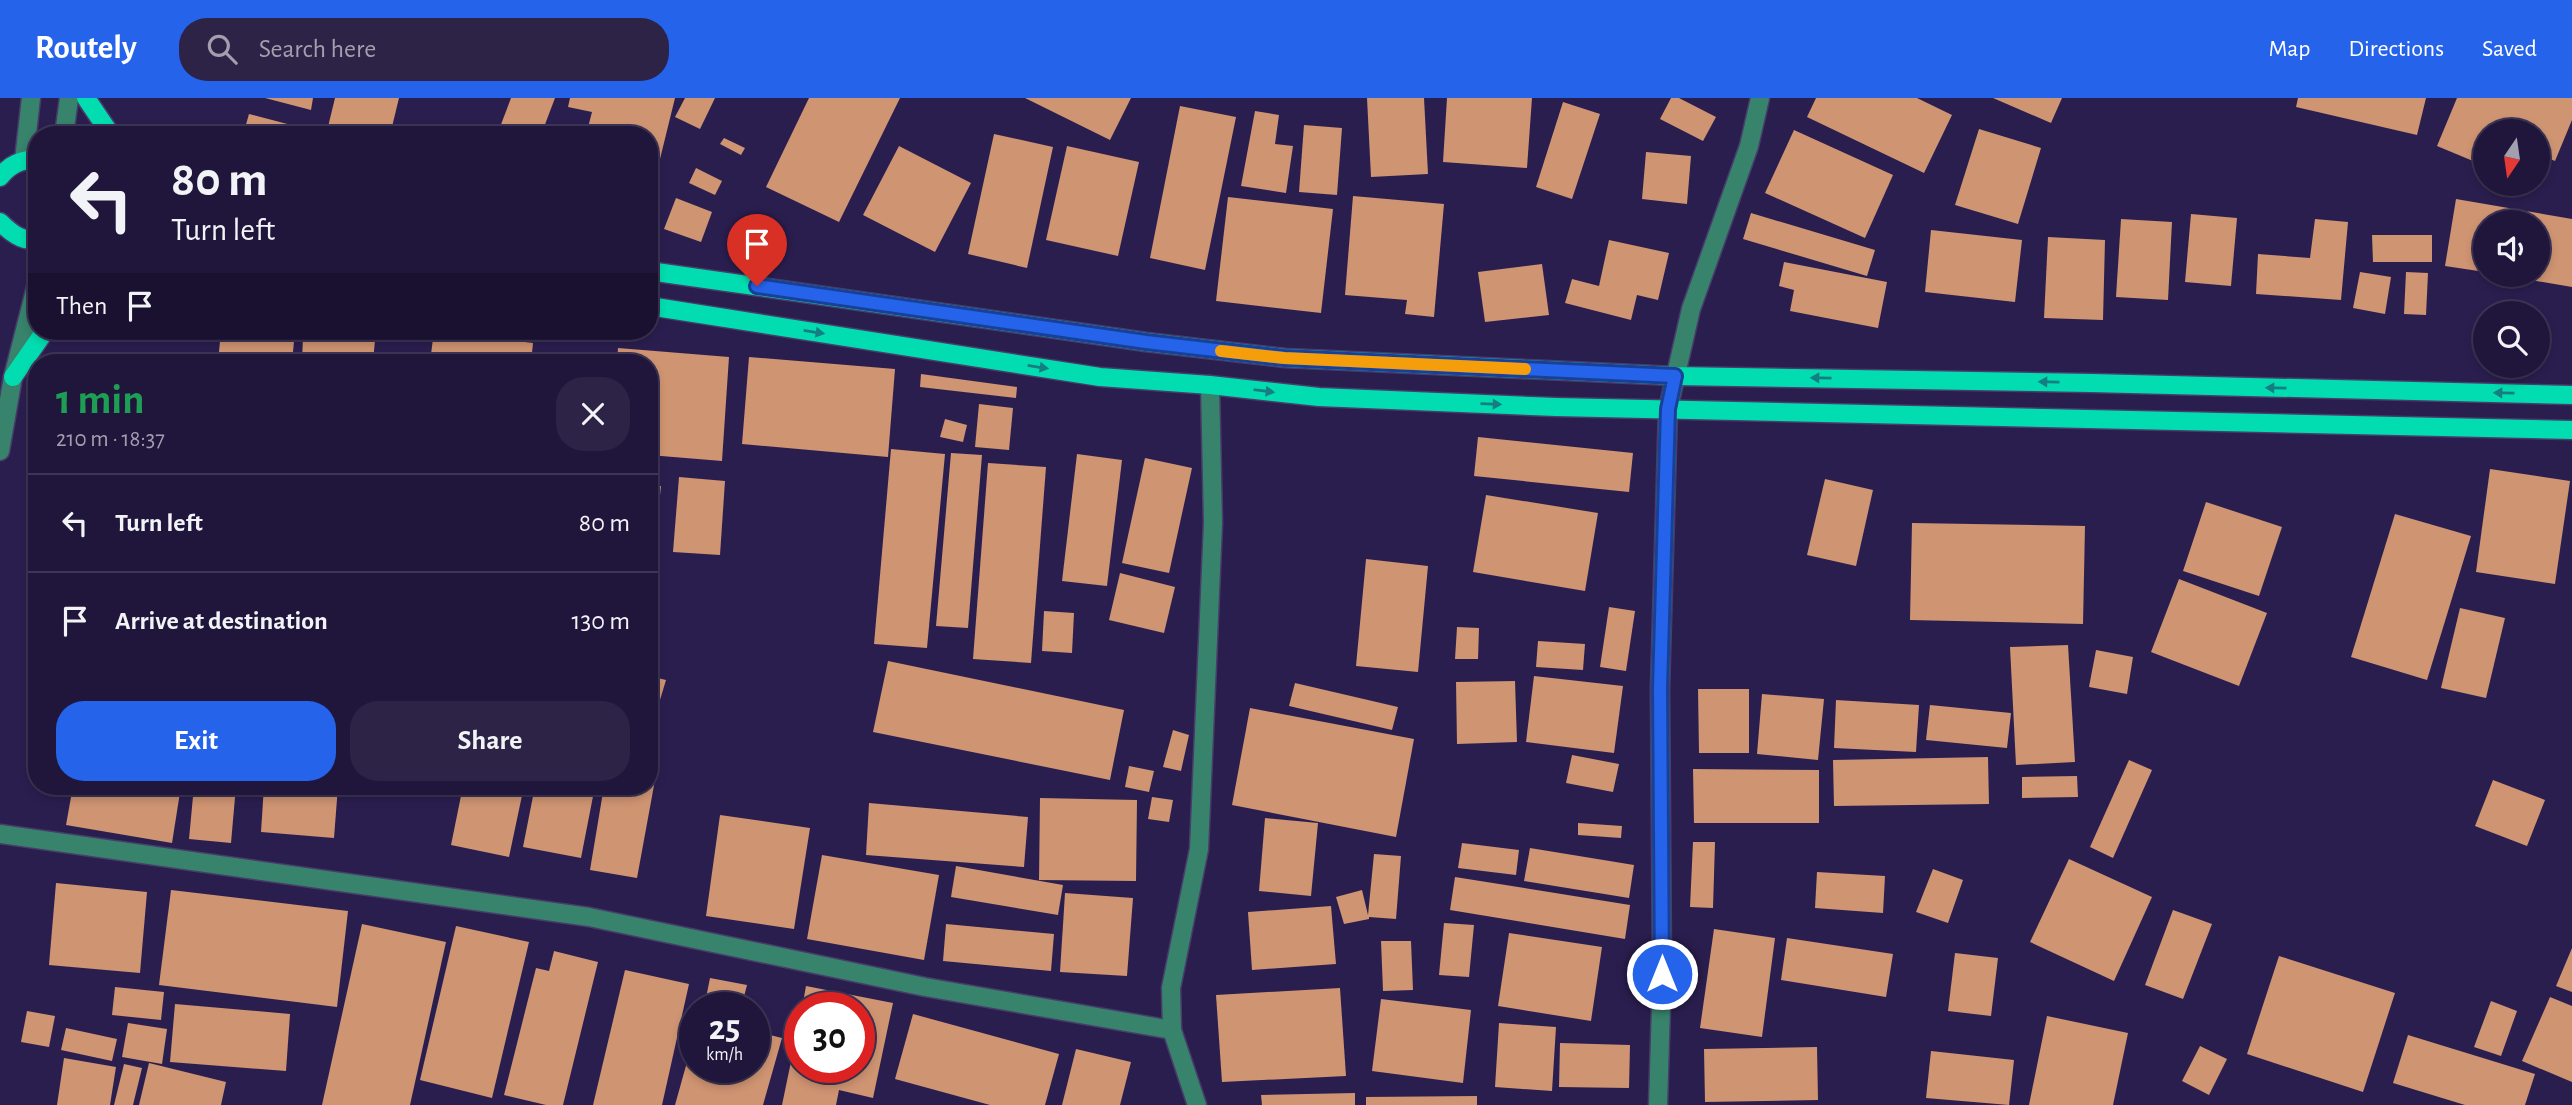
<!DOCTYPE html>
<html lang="en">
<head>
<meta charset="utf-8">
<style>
  body { margin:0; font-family:"Alegreya Sans",sans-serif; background:#2d2346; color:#f1f3f6; height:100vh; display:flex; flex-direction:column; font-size:26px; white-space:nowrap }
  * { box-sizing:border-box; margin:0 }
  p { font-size:23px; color:#a29faf }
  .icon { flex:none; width:38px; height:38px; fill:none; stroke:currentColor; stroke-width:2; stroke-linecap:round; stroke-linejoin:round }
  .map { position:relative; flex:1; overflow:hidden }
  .side { position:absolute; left:28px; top:256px; width:630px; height:441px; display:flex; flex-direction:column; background:#20163b; border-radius:28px; box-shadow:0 4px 10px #0003,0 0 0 2px #3d3555 }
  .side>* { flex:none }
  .banner { position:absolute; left:28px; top:28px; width:630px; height:214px; border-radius:28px; box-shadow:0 4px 10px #0003,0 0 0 2px #3d3555; background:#20163b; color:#f1f3f6; overflow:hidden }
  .needle { width:46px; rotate:193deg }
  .tools { position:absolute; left:2473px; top:21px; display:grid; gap:14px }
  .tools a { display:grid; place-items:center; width:77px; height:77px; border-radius:50%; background:#20163b; box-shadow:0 4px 10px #0003,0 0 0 2px #3d3555; font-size:35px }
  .speed { position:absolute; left:679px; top:894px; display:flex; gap:14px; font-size:35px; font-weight:700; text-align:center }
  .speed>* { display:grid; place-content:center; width:91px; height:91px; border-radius:50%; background:#20163b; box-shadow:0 4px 10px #0003,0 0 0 2px #3d3555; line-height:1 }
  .speed small { font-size:18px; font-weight:400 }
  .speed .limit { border:10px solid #d22; background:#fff; color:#111 }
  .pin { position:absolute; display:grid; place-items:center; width:60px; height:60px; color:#fff; margin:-72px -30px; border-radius:50% 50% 50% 0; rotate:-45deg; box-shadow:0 0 7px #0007 }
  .pin .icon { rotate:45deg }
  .me { position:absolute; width:77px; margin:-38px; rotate:0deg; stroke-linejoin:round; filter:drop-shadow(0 0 5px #0008) }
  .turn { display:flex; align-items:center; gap:24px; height:147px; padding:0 28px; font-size:32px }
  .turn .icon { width:91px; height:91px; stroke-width:2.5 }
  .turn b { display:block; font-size:49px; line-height:60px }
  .then { display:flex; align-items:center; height:66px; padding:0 28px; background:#0003; gap:14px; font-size:26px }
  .round { display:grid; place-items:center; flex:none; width:74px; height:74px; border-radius:28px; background:#2d2346 }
  .headline { display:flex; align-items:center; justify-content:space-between; height:119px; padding:0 28px }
  h1 { font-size:42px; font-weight:700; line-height:52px; color:#1e9e55 }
  .cta { display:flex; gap:14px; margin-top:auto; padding:14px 28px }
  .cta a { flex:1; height:80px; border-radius:28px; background:#2563eb; color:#fff; font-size:28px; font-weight:700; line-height:80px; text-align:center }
  .cta a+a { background:#2d2346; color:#f1f3f6 }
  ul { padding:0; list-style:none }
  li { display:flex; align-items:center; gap:21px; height:98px; padding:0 28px; border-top:2px solid #3d3555 }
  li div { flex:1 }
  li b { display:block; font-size:26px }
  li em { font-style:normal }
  header { display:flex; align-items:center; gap:42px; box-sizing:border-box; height:98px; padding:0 35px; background:#2563eb; color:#fff }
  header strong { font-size:33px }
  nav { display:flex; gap:38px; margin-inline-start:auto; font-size:24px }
  .search { width:490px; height:63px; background:#2d2346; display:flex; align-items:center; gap:18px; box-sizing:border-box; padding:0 24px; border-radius:28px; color:#a29faf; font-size:26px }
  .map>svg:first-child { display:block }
  .building { fill:#cf9472 }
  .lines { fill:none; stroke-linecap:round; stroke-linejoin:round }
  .minor-casing { stroke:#473c6a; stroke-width:21 }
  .major-casing { stroke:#473c6a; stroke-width:21 }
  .minor { stroke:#37836c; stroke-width:18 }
  .major { stroke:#01ddb0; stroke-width:18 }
  .oneway { fill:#167e80 }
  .route-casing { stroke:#184099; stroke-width:18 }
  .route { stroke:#2563eb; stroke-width:12 }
  .slow { stroke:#f59e0b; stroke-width:12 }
</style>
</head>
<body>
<header>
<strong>Routely</strong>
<div class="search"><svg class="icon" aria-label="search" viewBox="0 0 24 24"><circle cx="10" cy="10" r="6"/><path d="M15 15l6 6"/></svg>Search here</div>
<nav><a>Map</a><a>Directions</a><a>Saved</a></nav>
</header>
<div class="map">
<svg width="2572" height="1007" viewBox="0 0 2572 1007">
  <rect width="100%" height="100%" fill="#2a1e4f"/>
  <g class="building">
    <path d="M265 0H313L311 12Z"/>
    <path d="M335 0H399L390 37H326Z"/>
    <path d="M511 0H555L541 37H497Z"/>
    <path d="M570 0H675L660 61 649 58V37H586L592 14 568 9Z"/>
    <path d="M685 0H715L700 31 675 19Z"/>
    <path d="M809 0H900L839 124 766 89Z"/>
    <path d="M1025 0H1131L1110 42Z"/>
    <path d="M1367 0H1424L1428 76 1371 79Z"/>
    <path d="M1447 0H1532L1527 70 1443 64Z"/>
    <path d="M1671 0H1679L1716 19 1703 43 1660 21Z"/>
    <path d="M1816 0H1917L1952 17 1924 75 1807 19Z"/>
    <path d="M1993 0H2062L2051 25Z"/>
    <path d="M2298 0H2426L2417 37 2296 9Z"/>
    <path d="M2457 0H2572V22L2555 63 2538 56V33H2485V68L2437 48Z"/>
    <path d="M1563 4 1600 16 1572 101 1536 89Z"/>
    <path d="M1180 8 1236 19 1205 172 1150 160Z"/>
    <path d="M1255 13 1279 17 1275 46 1293 48 1286 95 1241 88Z"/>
    <path d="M249 16 295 28 293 37H243Z"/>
    <path d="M1304 27 1342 30 1337 97 1299 94Z"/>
    <path d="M1979 31 2041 50 2018 126 1955 107Z"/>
    <path d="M1794 32 1893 77 1865 140 1765 95Z"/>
    <path d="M994 36 1053 49 1027 170 968 156Z"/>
    <path d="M724 40 745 50 741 57 720 46Z"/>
    <path d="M899 48 971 85 935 154 863 117Z"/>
    <path d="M1067 48 1139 64 1118 158 1046 142Z"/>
    <path d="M1646 54 1691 58 1687 106 1642 101Z"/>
    <path d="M696 70 722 83 715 97 689 85Z"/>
    <path d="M1353 98 1444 106 1434 219 1405 216 1407 202 1345 197Z"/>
    <path d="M1228 99 1333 111 1321 215 1216 203Z"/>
    <path d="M676 100 712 114 701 144 664 131Z"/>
    <path d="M2456 101 2572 121V189L2507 178 2538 177V124H2485V174L2445 168Z"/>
    <path d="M1751 115 1875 152 1867 178 1743 141Z"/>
    <path d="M2191 116 2237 120 2231 188 2185 184Z"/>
    <path d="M2121 121 2172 124 2168 202 2116 199Z"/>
    <path d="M2315 121 2348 124 2341 202 2256 196 2258 156 2310 160Z"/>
    <path d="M1931 132 2022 142 2015 204 1925 194Z"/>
    <path d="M2372 137H2432V164H2373Z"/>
    <path d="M2048 139 2105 142 2103 222 2044 220Z"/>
    <path d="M1609 142 1669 155 1658 202 1637 197 1631 222 1565 205 1572 181 1599 188Z"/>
    <path d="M1784 164 1887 184 1878 230 1790 213 1794 192 1779 188Z"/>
    <path d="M1542 166 1549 217 1485 224 1478 174Z"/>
    <path d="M2360 174 2391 179 2385 216 2353 210Z"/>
    <path d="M2406 174 2428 175 2426 217 2404 216Z"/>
    <path d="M221 233H295L292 264H218Z"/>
    <path d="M434 233 533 245 531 264H430Z"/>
    <path d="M303 238 375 242 373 264H302Z"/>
    <path d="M618 250 729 259 722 363 649 357V264H617Z"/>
    <path d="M749 259 895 271 888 359 742 346Z"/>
    <path d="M921 276 1017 289 1016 300 920 289Z"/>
    <path d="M979 306 1013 310 1009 352 975 349Z"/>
    <path d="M945 321 967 327 963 344 940 339Z"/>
    <path d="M1478 339 1633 355 1629 394 1474 378Z"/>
    <path d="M891 351 945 356 927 550 874 546Z"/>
    <path d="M951 355 982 357 968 530 936 528Z"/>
    <path d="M1077 356 1122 362 1107 488 1062 483Z"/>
    <path d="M1145 360 1192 370 1169 475 1122 465Z"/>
    <path d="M988 365 1046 369 1031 565 973 561Z"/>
    <path d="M2490 371 2570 383 2555 486 2476 474Z"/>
    <path d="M679 379 725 383 720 457 673 454Z"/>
    <path d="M1825 381 1873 392 1856 468 1807 457Z"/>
    <path d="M649 387 661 388 651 484H649Z"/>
    <path d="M1486 397 1598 415 1585 493 1473 474Z"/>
    <path d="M2206 404 2282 429 2259 498 2183 473Z"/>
    <path d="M2395 416 2471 438 2427 582 2351 559Z"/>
    <path d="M1912 425 2085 428 2083 526 1910 522Z"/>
    <path d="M1366 461 1428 468 1418 574 1356 568Z"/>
    <path d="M1120 475 1175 489 1164 535 1109 522Z"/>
    <path d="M2179 481 2267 515 2239 588 2151 554Z"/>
    <path d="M1609 509 1635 513 1626 573 1600 569Z"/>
    <path d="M2460 510 2505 520 2486 600 2441 590Z"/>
    <path d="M1044 513 1074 515 1072 555 1042 553Z"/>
    <path d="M1457 529 1479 530 1478 561H1455Z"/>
    <path d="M1538 543 1585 546 1583 572 1536 569Z"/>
    <path d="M2068 547 2075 664 2016 667 2010 549Z"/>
    <path d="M2096 552 2133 559 2127 596 2089 589Z"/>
    <path d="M888 563 1124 612 1110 682 873 634Z"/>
    <path d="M649 578 666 582 650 635H649Z"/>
    <path d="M1534 578 1623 588 1614 655 1526 644Z"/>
    <path d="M1515 583 1517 644 1457 646 1456 584Z"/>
    <path d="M1295 585 1398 609 1392 632 1289 608Z"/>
    <path d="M1698 591H1749V655H1699Z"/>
    <path d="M1762 596 1824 601 1818 662 1757 656Z"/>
    <path d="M1836 602 1919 607 1916 654 1834 650Z"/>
    <path d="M1930 607 2011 615 2007 650 1926 642Z"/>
    <path d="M1250 610 1414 641 1396 739 1232 707Z"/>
    <path d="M1173 632 1189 637 1181 673 1163 669Z"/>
    <path d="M1572 657 1619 666 1613 694 1566 685Z"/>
    <path d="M1988 659 1989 706 1834 708 1833 662Z"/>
    <path d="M2129 662 2152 672 2113 760 2090 749Z"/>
    <path d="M1129 668 1154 673 1149 694 1125 689Z"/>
    <path d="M1693 671 1819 672V725H1694Z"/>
    <path d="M2077 678 2078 699 2022 700V679Z"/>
    <path d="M649 680 655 682 637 780 590 772 604 688H649Z"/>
    <path d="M2493 682 2545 702 2527 748 2475 728Z"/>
    <path d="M73 688H181L172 745 66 727Z"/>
    <path d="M194 688H236L231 745 189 741Z"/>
    <path d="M264 688H338L334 740 261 734Z"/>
    <path d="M463 688H524L509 759 451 747Z"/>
    <path d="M535 688H595L581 760 523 749Z"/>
    <path d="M1152 699 1173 702 1169 724 1148 721Z"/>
    <path d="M1040 700 1137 702 1136 783 1039 782Z"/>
    <path d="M869 705 1028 719 1024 769 866 757Z"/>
    <path d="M720 717 810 730 794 831 706 818Z"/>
    <path d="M1265 720 1318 725 1311 798 1259 793Z"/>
    <path d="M1578 725 1622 728 1621 740 1578 737Z"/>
    <path d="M1693 744H1715L1713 810 1690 809Z"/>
    <path d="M1462 745 1519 752 1516 777 1458 770Z"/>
    <path d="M1530 750 1634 767 1629 800 1524 783Z"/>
    <path d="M1374 756 1401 758 1396 821 1369 819V821L1344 826 1336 799 1362 792 1368 817Z"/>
    <path d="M822 757 939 777 924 862 807 841Z"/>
    <path d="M2069 761 2152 799 2114 883 2030 844Z"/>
    <path d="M956 768 1063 787 1058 817 951 799Z"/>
    <path d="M1933 771 1963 782 1948 825 1916 814Z"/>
    <path d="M1817 774 1885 778 1883 815 1815 810Z"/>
    <path d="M1455 779 1630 807 1625 841 1450 812Z"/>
    <path d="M56 785 147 794 140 875 49 867Z"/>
    <path d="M171 792 348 813 337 909 159 887Z"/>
    <path d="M1065 795 1133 800 1127 878 1060 874Z"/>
    <path d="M1331 808 1336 866 1252 872 1248 814Z"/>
    <path d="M2173 812 2212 826 2183 901 2145 887Z"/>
    <path d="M1444 825 1474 827 1469 879 1439 877Z"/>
    <path d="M362 826 446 844 410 1007H322Z"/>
    <path d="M946 826 1054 836 1051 873 943 863Z"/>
    <path d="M456 828 529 844 492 1000 420 982Z"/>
    <path d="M1714 831 1775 840 1762 939 1700 930Z"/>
    <path d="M1509 835 1602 849 1591 923 1498 908Z"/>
    <path d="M1787 840 1893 856 1886 899 1781 882Z"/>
    <path d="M1381 843H1411L1413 892 1383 893Z"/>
    <path d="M2572 850V894L2556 888Z"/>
    <path d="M554 853 598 864 563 1007H546L504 997 536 870 549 873Z"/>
    <path d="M1955 855 1998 860 1991 918 1948 913Z"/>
    <path d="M2279 858 2395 895 2363 994 2247 956Z"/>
    <path d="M625 872 689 886 662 1007H593Z"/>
    <path d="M710 880 747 887 741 910H704Z"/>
    <path d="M806 888 893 905 873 1000 839 992 836 1007H782L799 925 800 970H859V910H802Z"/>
    <path d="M115 889 164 894 161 922 112 917Z"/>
    <path d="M1340 890 1346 978 1222 984 1216 897Z"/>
    <path d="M2550 899 2572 908V984L2522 963Z"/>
    <path d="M1381 901 1471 912 1463 985 1372 973Z"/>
    <path d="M2491 903 2517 913 2501 958 2474 949Z"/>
    <path d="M175 906 290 916 286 973 170 964Z"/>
    <path d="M27 913 55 918 49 949 21 944Z"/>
    <path d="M913 916 1059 956 1045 1007H990L895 981Z"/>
    <path d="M2047 918 2128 935 2113 1007H2029Z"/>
    <path d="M128 925 167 931 162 966 122 959Z"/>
    <path d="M1499 925 1556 929 1552 993 1495 989Z"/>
    <path d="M66 930 117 941 112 963 61 952Z"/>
    <path d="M754 933 782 940 763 1007H675L694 939 695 970H754Z"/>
    <path d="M2408 937 2535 976 2525 1007H2465L2393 985Z"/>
    <path d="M1560 945 1630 947 1629 990 1559 989Z"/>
    <path d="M2200 948 2227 961 2209 997 2182 983Z"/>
    <path d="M1817 949 1818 1002 1705 1004 1704 951Z"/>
    <path d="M1076 951 1131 964 1120 1007H1062Z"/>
    <path d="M1931 953 2014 962 2009 1007 1926 1000Z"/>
    <path d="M64 960 116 969 110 1007H57Z"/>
    <path d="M149 965 226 984 221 1007H139Z"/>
    <path d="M124 966 142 970 133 1007H114Z"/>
    <path d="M1355 995V1007H1262L1261 997Z"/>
    <path d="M1477 998V1007H1366V999Z"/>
  </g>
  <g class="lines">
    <defs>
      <g id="minor">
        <path d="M64 37 69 0"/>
        <path d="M24 62 31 0"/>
        <path d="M0 353 13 279 37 185"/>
        <path d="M0 736 589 819 925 889 1172 932"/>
        <path d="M1197 1007 1172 932 1171 890 1199 751 1213 425 1210 287"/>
        <path d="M1658 1007 1662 876 1660 590 1668 311 1691 211 1749 48 1760 0"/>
      </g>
      <g id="major">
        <path d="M86 0 111 37"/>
        <path d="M0 79C10 66 21 62 37 61"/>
        <path d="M0 124C10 134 22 144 37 142"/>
        <path d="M649 173 1146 244 1285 260 1675 278 2091 285 2572 297"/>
        <path d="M649 208 1100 279 1210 287 1319 299 1556 309 2572 332"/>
        <path d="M13 279 45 233"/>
      </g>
    </defs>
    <use href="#minor" class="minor-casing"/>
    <use href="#major" class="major-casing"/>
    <use href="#minor" class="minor"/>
    <use href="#major" class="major"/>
  </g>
  <defs><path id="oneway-solid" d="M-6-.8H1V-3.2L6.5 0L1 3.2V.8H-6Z" transform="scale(1.75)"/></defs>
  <g class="oneway">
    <use href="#oneway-solid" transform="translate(814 234) rotate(9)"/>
    <use href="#oneway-solid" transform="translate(1038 269) rotate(9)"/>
    <use href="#oneway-solid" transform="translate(1821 280) rotate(-179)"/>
    <use href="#oneway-solid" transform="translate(2049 284) rotate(-179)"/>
    <use href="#oneway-solid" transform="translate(2276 290) rotate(-179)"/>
    <use href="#oneway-solid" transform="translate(1264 293) rotate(7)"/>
    <use href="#oneway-solid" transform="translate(2504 295) rotate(-179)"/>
    <use href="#oneway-solid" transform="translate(1491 306) rotate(2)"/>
  </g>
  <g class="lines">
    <defs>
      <path id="route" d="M757 188 1146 244 1284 260 1675 278 1668 311 1660 590 1662 876"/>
    </defs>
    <use href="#route" class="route-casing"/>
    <use href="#route" class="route"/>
    <path class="slow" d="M1221 253 1284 260 1525 271"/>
  </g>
</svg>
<div class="tools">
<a><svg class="needle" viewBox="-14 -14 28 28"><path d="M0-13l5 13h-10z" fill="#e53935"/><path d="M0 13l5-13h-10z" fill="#a29faf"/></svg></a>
<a><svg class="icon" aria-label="sound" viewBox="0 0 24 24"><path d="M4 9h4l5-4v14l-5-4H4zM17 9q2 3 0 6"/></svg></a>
<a><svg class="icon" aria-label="search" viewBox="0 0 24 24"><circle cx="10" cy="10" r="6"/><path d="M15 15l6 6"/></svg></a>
</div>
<div class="speed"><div>25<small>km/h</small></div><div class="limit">30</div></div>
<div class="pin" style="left:757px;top:188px;background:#d93025"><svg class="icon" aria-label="arrive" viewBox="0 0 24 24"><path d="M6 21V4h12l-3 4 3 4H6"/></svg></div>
<svg class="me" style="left:1662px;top:876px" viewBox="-20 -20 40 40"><circle r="17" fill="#2563eb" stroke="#fff" stroke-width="3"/><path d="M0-11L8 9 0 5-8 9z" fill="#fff"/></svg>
<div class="banner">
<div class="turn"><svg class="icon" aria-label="left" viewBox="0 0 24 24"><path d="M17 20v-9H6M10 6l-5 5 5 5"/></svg><div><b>80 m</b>Turn left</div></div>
<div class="then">Then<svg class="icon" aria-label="arrive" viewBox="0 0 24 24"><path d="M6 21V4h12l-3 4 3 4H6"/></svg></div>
</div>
<section class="side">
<div class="headline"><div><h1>1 min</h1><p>210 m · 18:37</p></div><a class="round"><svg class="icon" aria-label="close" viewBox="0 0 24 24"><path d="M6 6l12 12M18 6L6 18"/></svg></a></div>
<ul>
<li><svg class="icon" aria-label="left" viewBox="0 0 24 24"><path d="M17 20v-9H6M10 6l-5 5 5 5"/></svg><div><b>Turn left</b></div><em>80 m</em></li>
<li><svg class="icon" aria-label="arrive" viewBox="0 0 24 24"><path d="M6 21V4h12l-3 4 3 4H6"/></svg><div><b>Arrive at destination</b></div><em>130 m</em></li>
</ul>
<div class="cta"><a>Exit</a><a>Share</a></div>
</section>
</div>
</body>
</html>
